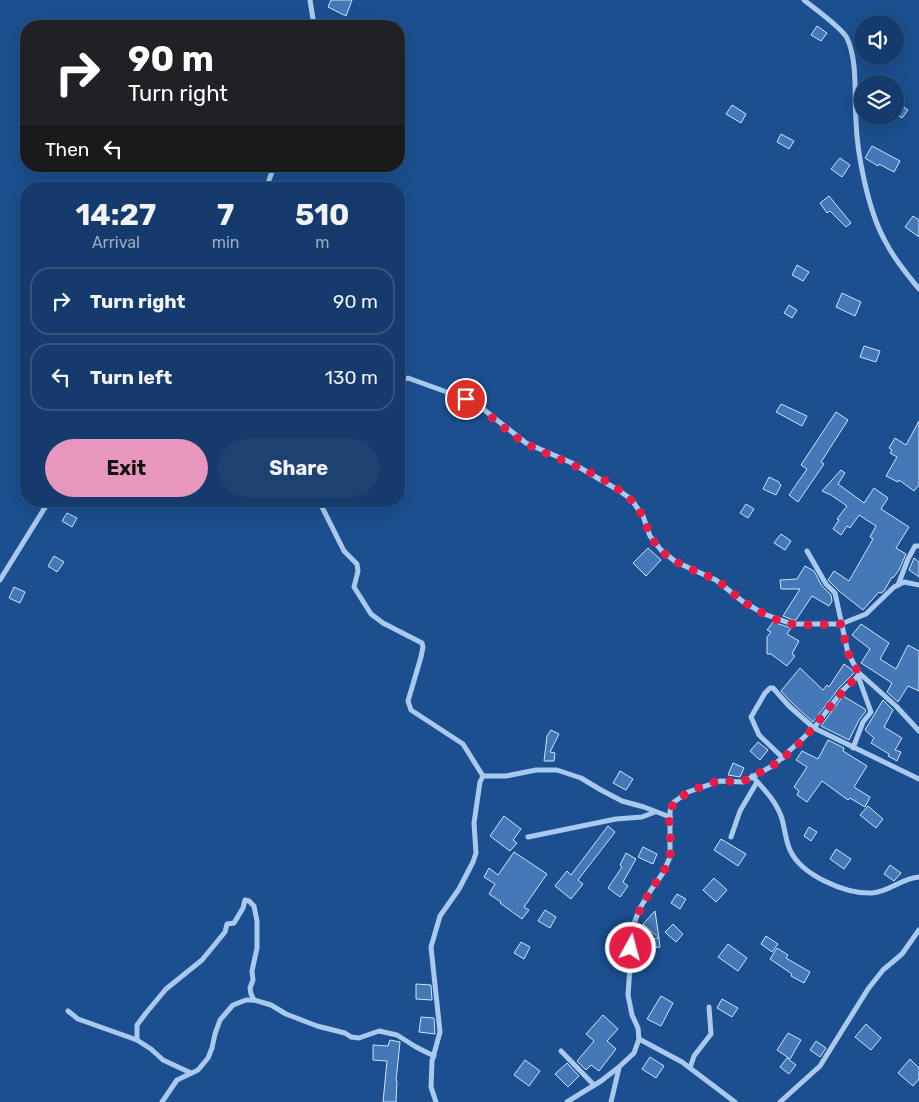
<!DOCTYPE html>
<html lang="en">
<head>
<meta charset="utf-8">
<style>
  body { margin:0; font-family:Rubik,sans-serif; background:#1d4271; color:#f1f3f6; height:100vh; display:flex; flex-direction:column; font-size:19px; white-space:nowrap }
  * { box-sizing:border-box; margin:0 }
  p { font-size:16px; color:#9dadc1 }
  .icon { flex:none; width:28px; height:28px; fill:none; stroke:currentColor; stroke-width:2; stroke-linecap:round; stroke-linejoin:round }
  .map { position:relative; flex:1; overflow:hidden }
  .panel { position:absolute; left:20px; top:182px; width:385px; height:325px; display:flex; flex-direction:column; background:#143b6b; border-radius:20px; box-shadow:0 5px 20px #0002,0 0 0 1px #33557e }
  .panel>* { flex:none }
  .hud { position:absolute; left:20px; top:20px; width:385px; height:152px; border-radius:20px; box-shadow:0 5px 20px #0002,0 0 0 1px #33557e; background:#202124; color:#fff; overflow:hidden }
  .controls { position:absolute; left:854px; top:15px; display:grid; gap:10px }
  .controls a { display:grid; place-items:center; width:50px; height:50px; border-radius:50%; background:#143b6b; box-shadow:0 5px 20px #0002,0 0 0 1px #33557e; font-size:25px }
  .pin { position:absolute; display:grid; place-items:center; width:42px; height:42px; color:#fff; margin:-21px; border:2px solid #fff; border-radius:50%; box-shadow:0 1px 5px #0007 }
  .me { position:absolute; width:55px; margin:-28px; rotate:7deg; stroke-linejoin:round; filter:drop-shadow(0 0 4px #0008) }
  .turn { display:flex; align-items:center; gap:18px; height:105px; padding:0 25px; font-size:22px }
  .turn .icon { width:65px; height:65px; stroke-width:2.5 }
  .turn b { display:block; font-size:35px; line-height:42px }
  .then { display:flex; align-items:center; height:48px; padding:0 25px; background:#0003; gap:10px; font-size:19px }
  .eta { display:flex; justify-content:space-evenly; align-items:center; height:85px; text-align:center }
  .eta b { font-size:30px; font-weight:700; line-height:35px }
  .button { display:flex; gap:10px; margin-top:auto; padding:10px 25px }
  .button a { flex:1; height:58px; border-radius:30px; background:#e797bd; color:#111; font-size:20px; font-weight:700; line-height:58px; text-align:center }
  .button a+a { background:#1d4271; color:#f1f3f6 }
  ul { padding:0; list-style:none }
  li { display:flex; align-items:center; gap:15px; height:68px; margin:0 10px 8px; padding:0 15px; border:2px solid #33557e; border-radius:20px }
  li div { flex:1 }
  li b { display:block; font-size:19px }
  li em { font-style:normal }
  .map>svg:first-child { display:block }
  .building { fill:#4478b7; stroke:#cfe3fa }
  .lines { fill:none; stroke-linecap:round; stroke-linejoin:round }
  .street { stroke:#a9c9ee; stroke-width:5 }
  .route { stroke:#e11d48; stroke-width:9; stroke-dasharray:0 16.2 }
</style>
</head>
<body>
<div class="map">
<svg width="919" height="1102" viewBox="0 0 919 1102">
  <rect width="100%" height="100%" fill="#1b4f8f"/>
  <g class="building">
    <path d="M331 0H352L346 16 328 7Z"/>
    <path d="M817 26 827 33 821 41 811 35Z"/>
    <path d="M895 101 908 110 902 118 895 113Z"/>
    <path d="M732 105 746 114 741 123 726 114Z"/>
    <path d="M781 134 794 141 789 149 777 142Z"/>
    <path d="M872 146 900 161 894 172 879 164 878 166 865 158Z"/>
    <path d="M840 158 850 165 842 177 831 169Z"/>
    <path d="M829 196 851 223 846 227 830 211 827 213 820 203Z"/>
    <path d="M913 216 919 220V237L905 227Z"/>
    <path d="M797 265 809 272 803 281 792 275Z"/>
    <path d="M842 293 861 302 855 316 836 307Z"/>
    <path d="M789 305 797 310 792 318 784 313Z"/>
    <path d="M864 346 880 351 876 362 860 357Z"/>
    <path d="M781 404 807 416 802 426 776 412Z"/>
    <path d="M836 412 848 420 821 462 824 464 798 502 789 495 807 469 801 465Z"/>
    <path d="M919 421V485L914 491 899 480 898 482 886 476 897 457 890 453 892 450 889 448 895 438 906 445Z"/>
    <path d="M841 470 845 473 838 484 864 503 874 488 888 498 881 509 909 527 896 548 906 554 899 570 893 578 892 577 884 591 881 593 879 592 863 610 839 591 828 580 834 571 849 581 873 539 870 537 876 526 859 515 850 528 847 526 841 535 833 529 839 520 837 519 847 506 831 495 822 491Z"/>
    <path d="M769 477 779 482V483L781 485 776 495 763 489Z"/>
    <path d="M746 504 754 509 748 518 740 513Z"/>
    <path d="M67 513 77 518 72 527 62 521Z"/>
    <path d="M781 534 791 541 785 550 774 543Z"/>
    <path d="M648 548 661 560 646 576 633 563Z"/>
    <path d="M54 556 64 562 57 572 48 566Z"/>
    <path d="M914 558 919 562V577L909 570Z"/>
    <path d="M805 566 814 571 822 586 831 595 832 601 829 606 812 596 796 620H793L783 616 800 589H781L780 580 797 579Z"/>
    <path d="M14 587 25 592 20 603 9 598Z"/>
    <path d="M773 622 791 628 787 634 799 641 792 654 795 656 787 666 771 654H767V637L771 632 767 630Z"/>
    <path d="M861 624 889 643 880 659 896 669 908 645 919 651V691L908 686 898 702 887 692 892 683 861 663 870 649 852 635Z"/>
    <path d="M844 664 851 669 854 673 839 688 813 722 792 703 781 691 800 668 823 690 827 685 829 687Z"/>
    <path d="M843 696 865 709 866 711 859 720 849 740 821 726Z"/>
    <path d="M883 700 893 710 884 727 902 738 895 750 901 752 897 761 888 756 889 754 871 743 874 738 865 730Z"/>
    <path d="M551 730 559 734 550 752 555 753 554 761H544L547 736Z"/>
    <path d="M828 740 844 748 843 751 867 766 854 787 870 797 865 807 850 798 848 800 822 781 807 802 797 795 799 791 794 787 807 767 796 760 802 751 818 759Z"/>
    <path d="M758 742 768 750 760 760 750 751Z"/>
    <path d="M733 763 744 768 740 777 728 775Z"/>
    <path d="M620 771 633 779 626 790 613 783Z"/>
    <path d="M868 806 883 819 876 828 860 815Z"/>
    <path d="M504 816 521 829 513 840 517 843 510 851 490 836Z"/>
    <path d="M608 826 615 832 578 880 583 884 571 899 555 886 567 871 571 875Z"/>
    <path d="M809 827 817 832 811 841 804 836Z"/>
    <path d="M721 839 746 854 738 866 714 850Z"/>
    <path d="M643 847 657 854 653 864 638 857Z"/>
    <path d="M836 849 851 859 844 869 830 859Z"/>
    <path d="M514 852 547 874 524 907 529 910 522 919 500 903 501 902 489 894 495 884 484 877 489 868 498 875Z"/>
    <path d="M626 853 636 859 623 882 628 886 620 897 608 888 622 867 620 865Z"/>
    <path d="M890 865 901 873 894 881 884 874Z"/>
    <path d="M714 878 727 890 716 902 703 890Z"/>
    <path d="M677 894 686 899 680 909 671 903Z"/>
    <path d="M545 910 556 917 550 928 538 921Z"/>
    <path d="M655 911 659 938 643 924Z"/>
    <path d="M673 924 683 934 676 942 665 932Z"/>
    <path d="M766 936 778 944 772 952 761 944Z"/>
    <path d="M659 938 660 947 653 948 644 968 640 940Z"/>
    <path d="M521 942 530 947 524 959 514 953Z"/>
    <path d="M728 944 747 958 738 971 718 957Z"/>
    <path d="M777 948 788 955 786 958 810 972 804 983 791 976 792 974 770 959Z"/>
    <path d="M416 984 431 985 432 1000 416 999Z"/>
    <path d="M661 996 673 1003 661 1026 647 1019Z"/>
    <path d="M722 999 738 1008 732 1017 717 1008Z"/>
    <path d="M603 1015 618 1029 607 1041 616 1049 599 1071 591 1065 586 1070 577 1061 594 1041 586 1034Z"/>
    <path d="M421 1017 434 1018 435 1034 419 1032Z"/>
    <path d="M866 1024 881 1038 871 1050 855 1037Z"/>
    <path d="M788 1033 801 1040 790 1059 777 1050Z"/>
    <path d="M390 1040 400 1042 396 1081H397L396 1102H383L387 1061 373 1060V1045L388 1046Z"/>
    <path d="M816 1041 826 1048 820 1057 810 1050Z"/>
    <path d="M650 1057 664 1066 656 1078 642 1069Z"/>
    <path d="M787 1058 796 1065 789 1074 780 1067Z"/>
    <path d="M910 1059 919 1068V1079L913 1086 898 1073Z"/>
    <path d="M525 1060 540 1071 529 1086 514 1075Z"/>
    <path d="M567 1063 579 1076 568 1087 555 1074Z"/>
  </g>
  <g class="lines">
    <g class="street">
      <path d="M310 0 313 19 311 26"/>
      <path d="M804 0C814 8 842 28 847 38 858 62 854 94 856 121 857 154 868 209 884 239 893 257 906 273 919 289"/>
      <path d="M266 189 274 166"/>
      <path d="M399 381 408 378 466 399 478 405 526 443 572 463 618 490 631 499 643 516 650 536 661 550 676 562 716 580 742 601 764 614 792 624H841L866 614 894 587 904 582 919 585"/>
      <path d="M319 501 344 551 357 564 358 571 354 587 371 614 383 623 422 643 423 647 421 657 408 701 411 710 463 744 483 776"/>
      <path d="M807 551 826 584 835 593 848 653 858 672 896 706 919 731"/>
      <path d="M0 580 49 501"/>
      <path d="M898 585 908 559 915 546H919"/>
      <path d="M853 748 863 722 871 712 858 676"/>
      <path d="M783 758 759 735 751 717 765 693 770 688H773L789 706 814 728 919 779"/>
      <path d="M752 776C763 788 775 800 781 816 785 827 785 839 790 850 801 875 845 894 872 893 889 892 902 878 919 877"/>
      <path d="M528 837 616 819 642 817 655 812"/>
      <path d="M731 837 740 811 757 782"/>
      <path d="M68 1011 78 1019 137 1040 151 1049 163 1060 191 1073"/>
      <path d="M639 1039 682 1062 735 1102"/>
      <path d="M137 1040V1025L146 1013 166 989 202 960 225 932 227 924 234 923 243 908 245 900 249 901 254 906 257 921V948L252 971 253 980 250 988 251 994 254 1000"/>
      <path d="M561 1051 594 1085"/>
      <path d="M690 1068 694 1056 711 1034 709 1007"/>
      <path d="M162 1102 177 1080 198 1070 208 1058 212 1048 215 1034 220 1020 233 1005 246 1000H254L271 1005 286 1014 317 1026 345 1033 351 1037 359 1038 379 1031 397 1035 416 1047 434 1056"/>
      <path d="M436 1102 431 1087 432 1061 440 1032 431 947 440 916 459 889 473 862 476 853 474 823 480 782 483 776H506L536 770H557L581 778 601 790 622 801 644 807 670 817"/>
      <path d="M567 1102 601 1081 619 1067 634 1053 639 1039 638 1028 632 1015 628 995 633 926 640 908 651 890 663 873 670 857V811L674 802 688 792 720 781 743 782 774 765 814 728 842 691 858 676V672"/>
      <path d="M611 1102 619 1068"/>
      <path d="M780 1102 820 1066 868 989 883 970 902 954 919 930"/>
    </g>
  </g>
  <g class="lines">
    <path class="route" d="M466 399C488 411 505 432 527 444 561 462 601 472 630 499 646 513 646 536 661 550 675 565 696 570 714 579 725 585 734 595 744 602 758 611 775 621 792 624 807 626 826 624 841 624L848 653 858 672V676C824 707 804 751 761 772 757 774 745 781 741 782 735 782 728 781 722 781 711 781 681 794 674 803 664 816 674 843 669 859 665 872 657 880 650 892 637 912 633 925 631 948"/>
  </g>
</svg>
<div class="controls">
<a><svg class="icon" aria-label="sound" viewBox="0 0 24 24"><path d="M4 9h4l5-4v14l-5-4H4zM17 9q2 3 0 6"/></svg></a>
<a><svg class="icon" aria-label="layers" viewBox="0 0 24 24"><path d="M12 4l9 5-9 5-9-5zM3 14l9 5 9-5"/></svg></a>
</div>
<div class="pin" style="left:466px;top:399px;background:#d93025"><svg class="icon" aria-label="arrive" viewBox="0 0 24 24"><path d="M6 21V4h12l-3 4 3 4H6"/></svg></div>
<svg class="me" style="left:631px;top:948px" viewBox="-20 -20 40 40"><circle r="17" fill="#e11d48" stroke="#fff" stroke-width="3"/><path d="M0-11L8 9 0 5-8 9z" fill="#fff"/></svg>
<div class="hud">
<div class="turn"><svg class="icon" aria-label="right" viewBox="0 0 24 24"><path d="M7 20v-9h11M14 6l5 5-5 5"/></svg><div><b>90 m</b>Turn right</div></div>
<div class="then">Then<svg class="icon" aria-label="left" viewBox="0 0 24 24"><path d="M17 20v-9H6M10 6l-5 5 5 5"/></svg></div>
</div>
<section class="panel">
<div class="eta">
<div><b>14:27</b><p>Arrival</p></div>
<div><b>7</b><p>min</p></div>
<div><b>510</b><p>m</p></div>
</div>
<ul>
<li><svg class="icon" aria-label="right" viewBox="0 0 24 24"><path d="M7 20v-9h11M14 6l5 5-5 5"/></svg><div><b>Turn right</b></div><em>90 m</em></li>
<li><svg class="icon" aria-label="left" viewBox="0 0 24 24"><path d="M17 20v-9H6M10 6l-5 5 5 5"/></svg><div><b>Turn left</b></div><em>130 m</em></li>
</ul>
<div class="button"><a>Exit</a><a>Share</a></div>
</section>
</div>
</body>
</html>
